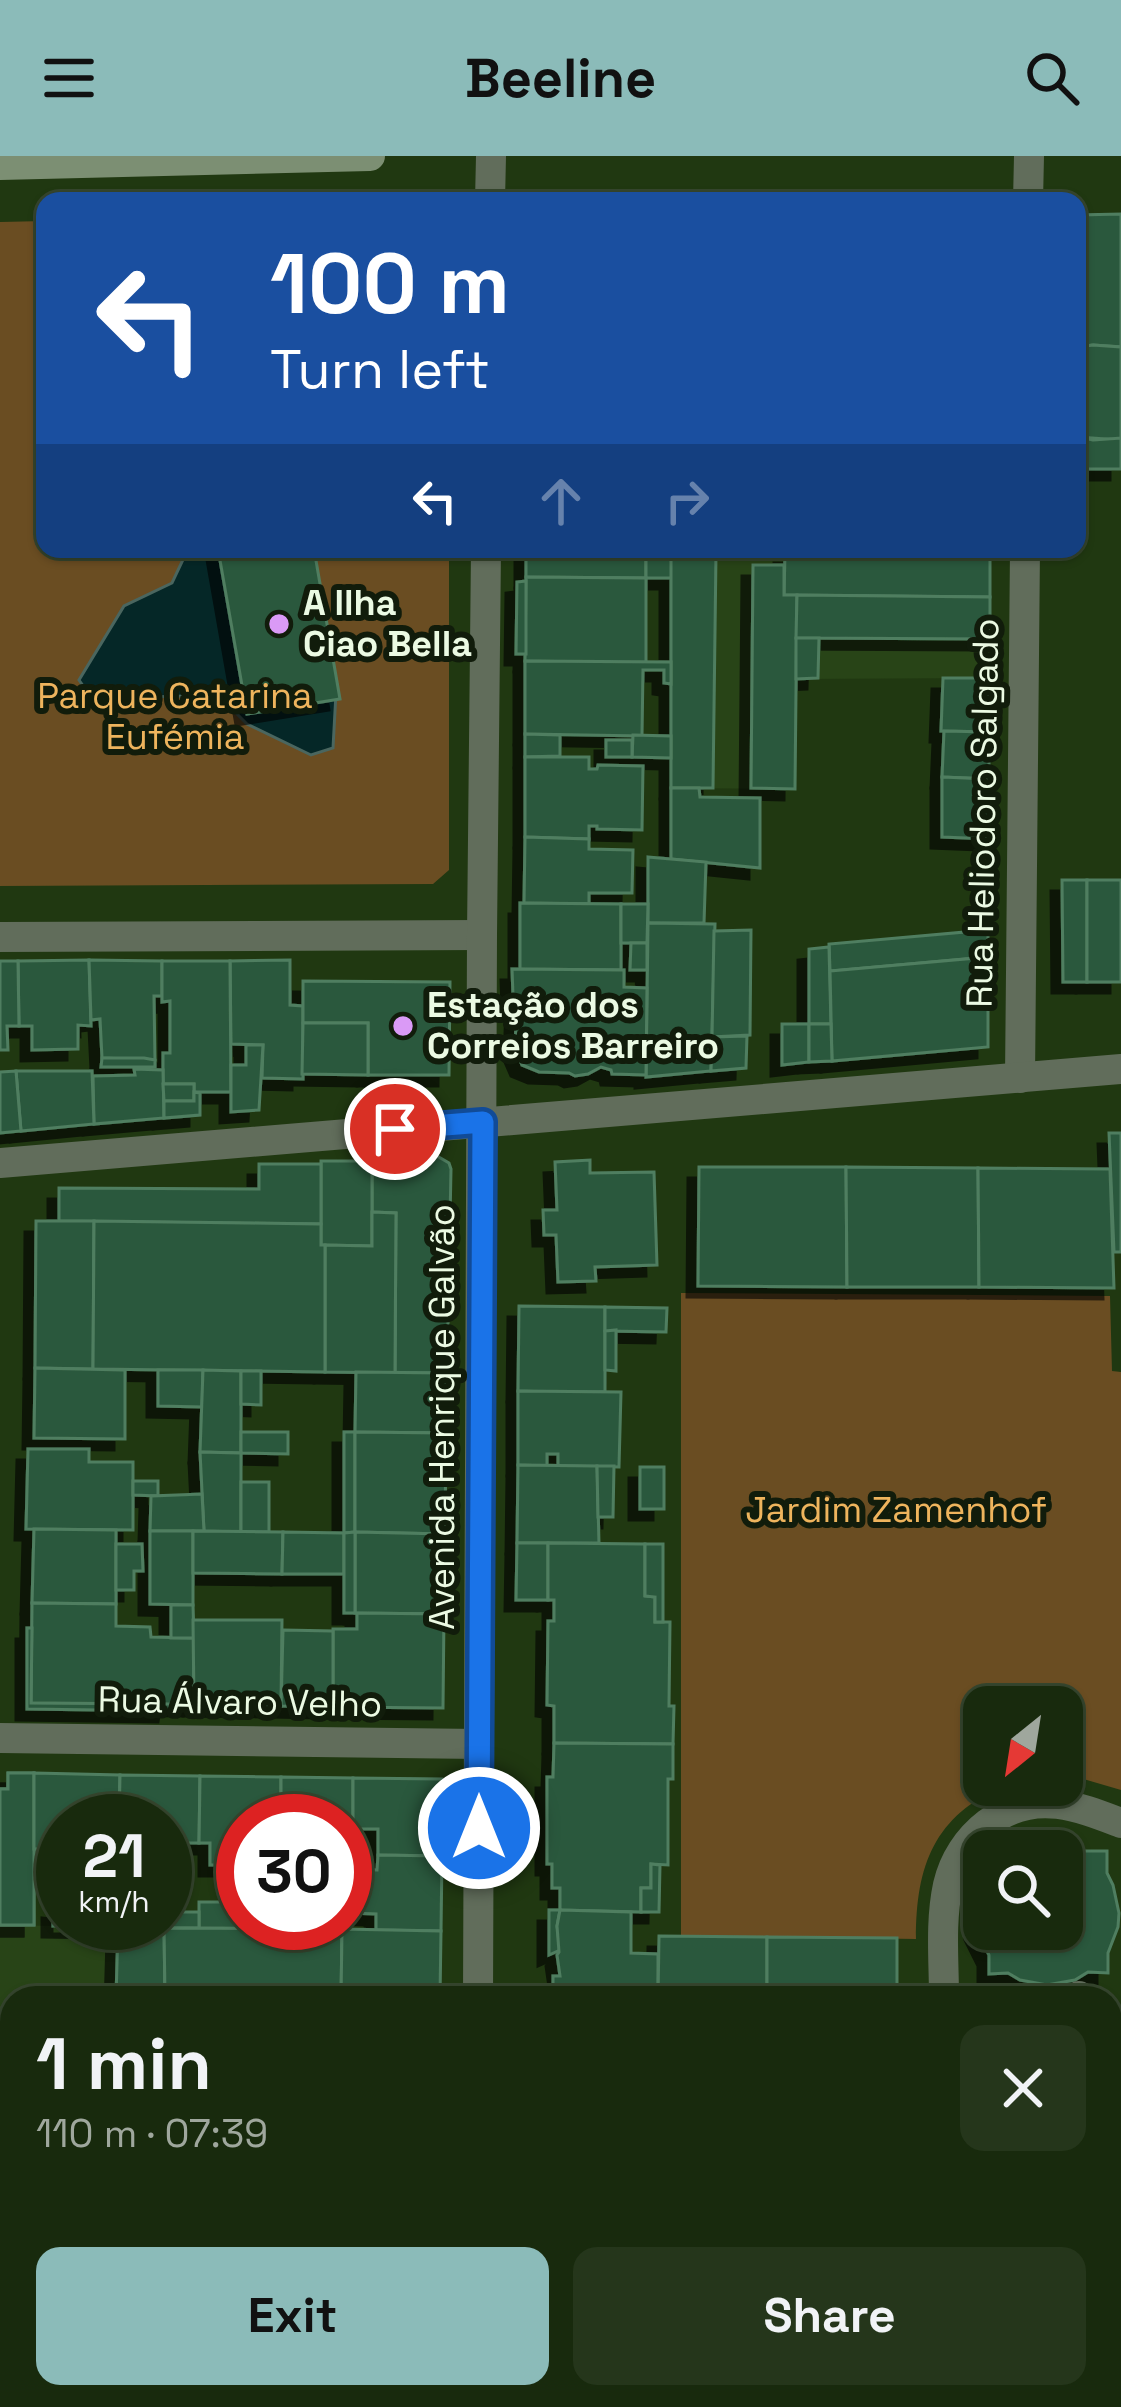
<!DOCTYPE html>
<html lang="en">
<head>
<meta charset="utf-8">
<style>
  body { margin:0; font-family:"Space Grotesk",sans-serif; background:#25361b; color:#f1f3f6; height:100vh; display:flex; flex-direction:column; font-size:45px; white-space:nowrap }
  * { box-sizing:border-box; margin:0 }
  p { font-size:39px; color:#9fa79d }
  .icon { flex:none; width:66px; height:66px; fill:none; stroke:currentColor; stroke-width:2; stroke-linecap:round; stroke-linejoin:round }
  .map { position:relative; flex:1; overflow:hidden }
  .details { position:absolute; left:0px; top:1830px; width:1122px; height:423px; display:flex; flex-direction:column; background:#182a0d; border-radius:36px 36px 0 0; box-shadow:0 3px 9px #0004,0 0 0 3px #36462e }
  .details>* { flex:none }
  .banner { position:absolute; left:36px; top:36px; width:1050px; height:366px; border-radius:24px; box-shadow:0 3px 9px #0004,0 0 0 3px #36462e; background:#1a4fa0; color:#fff; overflow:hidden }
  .needle { width:78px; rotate:210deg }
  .buttons { position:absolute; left:963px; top:1530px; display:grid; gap:24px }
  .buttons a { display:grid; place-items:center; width:120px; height:120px; border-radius:24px; background:#182a0d; box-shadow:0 3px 9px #0004,0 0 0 3px #36462e; font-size:60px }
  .speed { position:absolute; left:36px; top:1638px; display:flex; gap:24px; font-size:60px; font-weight:700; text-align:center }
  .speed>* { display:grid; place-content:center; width:156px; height:156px; border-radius:50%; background:#182a0d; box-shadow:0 3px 9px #0004,0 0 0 3px #36462e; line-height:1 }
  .speed small { font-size:30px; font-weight:400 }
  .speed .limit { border:18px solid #d22; background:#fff; color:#111 }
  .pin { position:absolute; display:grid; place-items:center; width:102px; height:102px; color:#fff; margin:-51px; border:6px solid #fff; border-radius:50%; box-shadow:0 3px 12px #0007 }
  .me { position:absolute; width:132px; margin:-66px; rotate:0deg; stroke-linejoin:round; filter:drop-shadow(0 0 9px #0008) }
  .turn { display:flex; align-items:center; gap:42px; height:252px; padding:0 36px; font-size:54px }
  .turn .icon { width:156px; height:156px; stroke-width:2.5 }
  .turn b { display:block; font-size:84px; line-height:102px }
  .lanes { display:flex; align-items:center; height:114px; padding:0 36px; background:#0003; justify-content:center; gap:60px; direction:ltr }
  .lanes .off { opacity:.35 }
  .round { display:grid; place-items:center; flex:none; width:126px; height:126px; border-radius:24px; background:#25361b }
  .headline { display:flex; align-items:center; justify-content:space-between; height:204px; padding:0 36px }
  h1 { font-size:72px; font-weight:700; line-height:90px }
  .action { display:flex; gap:24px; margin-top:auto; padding:24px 36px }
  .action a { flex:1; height:138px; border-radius:24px; background:#8bbbb9; color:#111; font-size:48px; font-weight:700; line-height:138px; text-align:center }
  .action a+a { background:#25361b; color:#f1f3f6 }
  header { display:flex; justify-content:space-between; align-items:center; height:156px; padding:0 36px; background:#8bbbb9; color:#111; font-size:54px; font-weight:700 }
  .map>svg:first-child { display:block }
  .built { fill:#284417 }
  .green { fill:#6a4d22 }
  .water { fill:#052727; stroke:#4a665f; stroke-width:3 }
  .building { fill:#2c593e; stroke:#507e61; stroke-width:3; filter:url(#shadow) }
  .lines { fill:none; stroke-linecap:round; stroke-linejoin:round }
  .street { stroke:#616d5b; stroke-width:30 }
  .secondary { stroke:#7c8f73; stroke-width:30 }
  .route-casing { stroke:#114b97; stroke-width:30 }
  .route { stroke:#1a73e8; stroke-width:21 }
  .poi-dot { fill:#da9af6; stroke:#111c0b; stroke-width:4.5 }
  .labels { text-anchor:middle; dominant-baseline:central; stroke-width:12; stroke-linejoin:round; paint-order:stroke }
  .poi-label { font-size:36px; font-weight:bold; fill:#ebfae3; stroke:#111c0b; text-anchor:start }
  .park-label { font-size:36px; fill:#eeb45d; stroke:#111c0b }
  .street-label { font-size:36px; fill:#ebfae3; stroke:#111c0b }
</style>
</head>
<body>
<header><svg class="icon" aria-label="menu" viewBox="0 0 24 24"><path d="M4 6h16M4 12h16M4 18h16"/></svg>Beeline<svg class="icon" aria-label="search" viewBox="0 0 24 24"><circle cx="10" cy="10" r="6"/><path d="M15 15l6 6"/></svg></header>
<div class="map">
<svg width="1121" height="2251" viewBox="0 0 1121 2251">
  <defs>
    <filter id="shadow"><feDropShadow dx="-11" dy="11" stdDeviation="0" flood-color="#0009"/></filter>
  </defs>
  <rect width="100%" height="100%" fill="#203811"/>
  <g class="built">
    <path d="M711 393H990L989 522 796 523 795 633 671 632V395L710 397Z"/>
    <path d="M0 1769 164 1772 165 1842H12V1961L0 1959Z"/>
  </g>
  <g class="green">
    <path d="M45 65V393H449V714L433 728 0 730V66Z"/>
    <path d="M681 1137 1110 1140 1112 1215 1121 1216V1634L1080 1622 1062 1621V1551H984V1629H1005C934 1660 916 1709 916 1783L681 1779Z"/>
  </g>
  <path class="water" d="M188 393H289L336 537 333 592 311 599 247 568 218 539 150 541 100 554 79 524 124 450 172 427Z"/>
  <g class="building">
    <path d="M1002 35V45H927V38Z"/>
    <path d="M927 38V45H867V39Z"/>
    <path d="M1121 58V191L1093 189 1078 191 1077 59Z"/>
    <path d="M1077 187 1078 191 1093 189 1121 191V282L1119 284 1079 281 1077 284Z"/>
    <path d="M1079 281 1093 284 1121 282V313H1077Z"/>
    <path d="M218 393H314L340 543 247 558Z"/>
    <path d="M526 393H646V422L526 421Z"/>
    <path d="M646 393H671L672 422H646Z"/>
    <path d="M671 395 716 398 713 632H671Z"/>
    <path d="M785 396 990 397V441L784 439Z"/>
    <path d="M753 409H784V439H797L795 633 751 632Z"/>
    <path d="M526 421 646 422V507L525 505Z"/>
    <path d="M526 425V498H516L517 426Z"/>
    <path d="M797 439 990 441V483L796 482Z"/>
    <path d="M796 482H819L818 522 796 523Z"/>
    <path d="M525 505 671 506V528L664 527V514H643L642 580 525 578Z"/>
    <path d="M943 522H989V576L941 575Z"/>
    <path d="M944 575 989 576V623L942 621Z"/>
    <path d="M525 578 560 579V600L525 601Z"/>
    <path d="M633 579 671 580V602L632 601Z"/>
    <rect x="606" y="584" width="26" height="17"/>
    <path d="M525 601H589V613H597L598 609 643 610 642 674 597 673V670H589V683L525 681Z"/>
    <path d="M942 621 989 623V683L942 681Z"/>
    <path d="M671 632H699L700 641 760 642V712L671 703Z"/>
    <path d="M525 681 589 683V693L633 694 632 737H589V748L524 747Z"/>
    <path d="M648 701 706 706 704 767H648Z"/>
    <path d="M1062 724H1087V826H1063Z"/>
    <rect x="1087" y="724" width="34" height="102"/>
    <path d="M520 747 621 748V814L520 813Z"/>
    <path d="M621 748H648L647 787H621Z"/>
    <path d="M648 767 715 768 711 915 646 921Z"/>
    <path d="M751 774 750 879 712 881 714 775Z"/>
    <path d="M988 774V801L830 815 829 788Z"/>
    <path d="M631 787H647V814H630Z"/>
    <path d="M829 791 831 868H809V793Z"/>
    <path d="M988 801V891L832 905 830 815Z"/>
    <path d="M89 804 91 870 78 869V893L32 894V870H19L18 805Z"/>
    <path d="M89 804 162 805V840H154L155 904 102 902 100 863 91 864Z"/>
    <path d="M290 804V849L303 850V923L262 922 263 889 231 888 230 805Z"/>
    <path d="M0 805H18L19 870H7L8 894H0Z"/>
    <path d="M162 805H230L231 936H194V928H163V897H170V845L162 846Z"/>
    <path d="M512 813 624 814V831L647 832 646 919 612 918 611 914 601 911 588 918 575 920 569 917 539 916 522 909 515 893 517 840H513Z"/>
    <path d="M303 825 450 826 449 919H368V867H303Z"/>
    <path d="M303 867H368V919L302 918Z"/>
    <path d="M782 868H809V906L782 909Z"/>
    <path d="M809 868H831L832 905 809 906Z"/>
    <path d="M747 880 746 912 711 915 712 881Z"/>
    <path d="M246 889H263L259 954 231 956V909H246Z"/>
    <path d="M102 902H144L155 904V911H101Z"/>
    <path d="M134 913 163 914 164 962 94 968 93 920 135 919Z"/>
    <path d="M16 915H92L94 968 21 975Z"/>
    <path d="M16 915 21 975 0 977V916Z"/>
    <path d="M163 928H194V945H164Z"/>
    <path d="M194 936 200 937V959L164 962V945H194Z"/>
    <path d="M1109 977H1121V1096H1114Z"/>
    <path d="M360 999 437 1000 449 1007 451 1013 447 1217H395L396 1057 372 1056V1005H360Z"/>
    <path d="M590 1004V1017L654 1016 657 1109 595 1111 596 1125 558 1126 556 1079H544L543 1054H557L555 1006Z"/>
    <path d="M321 1005H372V1090L321 1089Z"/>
    <path d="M259 1008H321V1068L59 1065V1032L259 1033Z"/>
    <path d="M699 1011H846L847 1131 698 1130Z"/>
    <path d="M846 1011 978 1012 979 1131H847Z"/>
    <path d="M978 1012 1110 1013 1114 1132 979 1131Z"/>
    <path d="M372 1056 396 1057 395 1217 325 1216V1089L372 1090Z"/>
    <path d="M36 1065H94L93 1213 35 1212Z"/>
    <path d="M94 1065 321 1068V1089H325V1216L93 1213Z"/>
    <path d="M519 1150 605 1151V1236H559L560 1247H547L548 1236 518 1235Z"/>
    <path d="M605 1151 667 1152 666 1176 605 1175Z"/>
    <path d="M616 1174V1215L605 1214V1175Z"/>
    <path d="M35 1212 125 1214V1283L34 1282Z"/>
    <path d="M158 1214H203L202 1251 158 1250Z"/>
    <path d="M203 1214 241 1215V1297L200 1296Z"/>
    <path d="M241 1215H261V1249L241 1248Z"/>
    <path d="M356 1216 447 1217 446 1277 355 1276Z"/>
    <path d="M518 1235 621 1236 619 1311 558 1310V1298H547V1310L518 1309Z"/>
    <path d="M241 1276H288V1298L241 1297Z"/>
    <path d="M344 1276H355V1376L344 1377Z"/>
    <path d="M355 1276 446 1277 445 1378 355 1376Z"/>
    <path d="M28 1293H89V1306H133V1374L26 1373Z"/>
    <path d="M200 1296 241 1297V1376L204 1375Z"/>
    <path d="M518 1309 597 1310 599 1387H517Z"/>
    <path d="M597 1310H614L613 1361H598Z"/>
    <rect x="640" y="1311" width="24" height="42"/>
    <path d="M133 1325H158V1340L133 1339Z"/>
    <rect x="241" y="1326" width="28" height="50"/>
    <path d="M202 1338 204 1375H150L151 1340Z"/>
    <path d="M34 1373 116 1374V1448L32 1447Z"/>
    <path d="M150 1375H193V1449L150 1448Z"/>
    <path d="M193 1375 283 1376 282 1418 193 1417Z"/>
    <path d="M283 1376 344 1377V1418H282Z"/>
    <path d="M355 1376 445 1378 444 1458 355 1457Z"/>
    <path d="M355 1376V1457H344V1377Z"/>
    <path d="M517 1387H548V1444H516Z"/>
    <path d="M548 1387 645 1388V1440L655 1441V1466H670L669 1550H674L673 1588 554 1587V1550L547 1549 548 1465H554V1444H548Z"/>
    <path d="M116 1388H142L143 1415H134V1434H116Z"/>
    <path d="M645 1388H663V1466H655V1441L645 1440Z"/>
    <path d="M32 1447 116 1448V1470L150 1471 151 1481 194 1482V1549L31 1547Z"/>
    <path d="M171 1449H193L194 1482H171Z"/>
    <path d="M357 1457 444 1458 443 1552 333 1551V1473H357Z"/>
    <path d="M193 1464H282L281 1550 194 1549Z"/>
    <path d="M27 1472H32L31 1547 170 1548 169 1555 27 1553Z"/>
    <path d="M283 1474 333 1475V1551L281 1550Z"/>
    <path d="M554 1587 673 1588V1623H668V1709L651 1708V1732H641V1756L560 1754V1732H552V1708H547V1621H553Z"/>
    <path d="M8 1617H34V1769H0V1633H8Z"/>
    <path d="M8 1617H34V1769H0V1633H8Z"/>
    <path d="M34 1617 120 1619 119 1665H63V1693H34Z"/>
    <path d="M120 1619 200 1620 199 1687H165V1665H119Z"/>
    <path d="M200 1620 281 1621V1665H243V1709H210V1687H199Z"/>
    <path d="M281 1621 353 1622V1679H345V1665H281Z"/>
    <path d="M353 1622 442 1623V1700L378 1699V1673H353Z"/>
    <path d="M1045 1685 1084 1695H1107V1717L1113 1729 1119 1757 1118 1771 1108 1797V1817L1088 1816 1075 1824 1047 1829 1020 1824 1008 1817 989 1818V1799L976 1773 975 1759 979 1731 984 1724V1773H1062V1695H1011L1031 1687Z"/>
    <path d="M378 1699 442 1700 441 1775 376 1774V1758L350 1757 351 1713 377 1714Z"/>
    <path d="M651 1708 660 1709 659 1756H641V1732H651Z"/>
    <path d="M199 1746H243V1767H280V1773L199 1772Z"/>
    <path d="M53 1751 63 1752V1767H118V1771L53 1770Z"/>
    <path d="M549 1754H560L557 1770 560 1794 549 1799Z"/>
    <path d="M560 1754 631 1756V1797L658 1798V1842H560V1835H553V1820H560L557 1799 559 1796 557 1770Z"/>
    <path d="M165 1756H199V1772H164Z"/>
    <path d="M118 1771 164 1772 165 1842H116Z"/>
    <path d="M164 1772 342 1773 341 1842H165Z"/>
    <path d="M342 1773 441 1775 440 1842H341Z"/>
    <path d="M659 1780 767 1781V1842H658Z"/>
    <path d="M767 1781 897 1782V1842H767Z"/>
    <path d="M0 1887 12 1888V1961L0 1959Z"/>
    <path d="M0 2031 12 2033V2123L0 2121Z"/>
    <path d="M1110 2052 1121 2053V2143L1110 2142Z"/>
    <path d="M0 2196 12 2197V2241L18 2242 0 2241Z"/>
    <path d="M153 2241H194V2251H152Z"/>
    <path d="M286 2241H346L345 2251H285Z"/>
    <path d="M570 2241H632V2251H569Z"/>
    <rect x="632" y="2241" width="62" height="10"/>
    <path d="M856 2241 959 2250V2251H855Z"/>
  </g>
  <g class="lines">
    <g class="street">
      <path d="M490 45 491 0"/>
      <path d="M1028 45 1029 0"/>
      <path d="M0 781 482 779"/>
      <path d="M1020 922 1025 393"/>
      <path d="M0 1007 1121 913"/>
      <path d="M0 1582 479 1588"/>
      <path d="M1079 1840V1842"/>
      <path d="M478 1842 482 779 486 393"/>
      <path d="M944 1842C944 1805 940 1766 948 1729 959 1680 1006 1641 1058 1648 1080 1651 1100 1659 1121 1667"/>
      <path d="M1110 1950H1121"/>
      <path d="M0 2158 12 2159"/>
      <path d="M1110 2225 1121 2226"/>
      <path d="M73 2251 74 2241"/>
      <path d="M559 2251 560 2241"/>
      <path d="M977 2251 978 2241"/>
    </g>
    <path class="secondary" d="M0 9 370 0"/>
  </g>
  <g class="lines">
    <defs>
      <path id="route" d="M395 973 483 966 479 1672"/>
    </defs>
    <use href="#route" class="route-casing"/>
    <use href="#route" class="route"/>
  </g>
  <g class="poi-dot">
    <circle cx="279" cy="468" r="12"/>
    <circle cx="403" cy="870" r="12"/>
  </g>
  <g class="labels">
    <g class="poi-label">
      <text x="303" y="447">A Ilha<tspan x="303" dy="41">Ciao Bella</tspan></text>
      <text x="427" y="849">Estação dos<tspan x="427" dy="41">Correios Barreiro</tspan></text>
    </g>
    <g class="park-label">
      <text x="175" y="540">Parque Catarina<tspan x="175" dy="41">Eufémia</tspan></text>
      <text x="896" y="1354">Jardim Zamenhof</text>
    </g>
    <g class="street-label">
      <text transform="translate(983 657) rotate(-89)">Rua Heliodoro Salgado</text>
      <text transform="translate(442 1261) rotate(-90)">Avenida Henrique Galvão</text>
      <text transform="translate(240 1546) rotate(1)">Rua Álvaro Velho</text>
    </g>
  </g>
</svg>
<div class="buttons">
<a><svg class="needle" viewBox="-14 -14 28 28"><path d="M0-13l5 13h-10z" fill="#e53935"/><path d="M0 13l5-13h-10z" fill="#9fa79d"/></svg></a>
<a><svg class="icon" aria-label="search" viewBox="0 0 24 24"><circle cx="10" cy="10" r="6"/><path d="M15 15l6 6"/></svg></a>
</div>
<div class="speed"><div>21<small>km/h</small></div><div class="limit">30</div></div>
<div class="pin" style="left:395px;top:973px;background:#d93025"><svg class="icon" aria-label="arrive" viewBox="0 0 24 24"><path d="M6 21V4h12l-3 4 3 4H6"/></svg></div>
<svg class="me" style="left:479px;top:1672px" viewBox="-20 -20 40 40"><circle r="17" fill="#1a73e8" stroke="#fff" stroke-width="3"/><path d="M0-11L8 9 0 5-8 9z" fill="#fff"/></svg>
<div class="banner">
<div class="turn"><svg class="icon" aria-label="left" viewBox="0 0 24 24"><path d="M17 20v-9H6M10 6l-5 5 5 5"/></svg><div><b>100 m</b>Turn left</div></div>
<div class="lanes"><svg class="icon" aria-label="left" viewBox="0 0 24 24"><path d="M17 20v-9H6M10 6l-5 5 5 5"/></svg><svg class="icon off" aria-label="ahead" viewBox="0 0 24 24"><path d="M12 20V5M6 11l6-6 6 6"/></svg><svg class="icon off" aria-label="right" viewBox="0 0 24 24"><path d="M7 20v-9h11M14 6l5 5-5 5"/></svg></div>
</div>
<section class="details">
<div class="headline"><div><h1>1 min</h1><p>110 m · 07:39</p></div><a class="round"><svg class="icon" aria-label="close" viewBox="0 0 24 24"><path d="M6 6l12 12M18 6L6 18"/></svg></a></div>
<div class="action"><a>Exit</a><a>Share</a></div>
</section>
</div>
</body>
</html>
